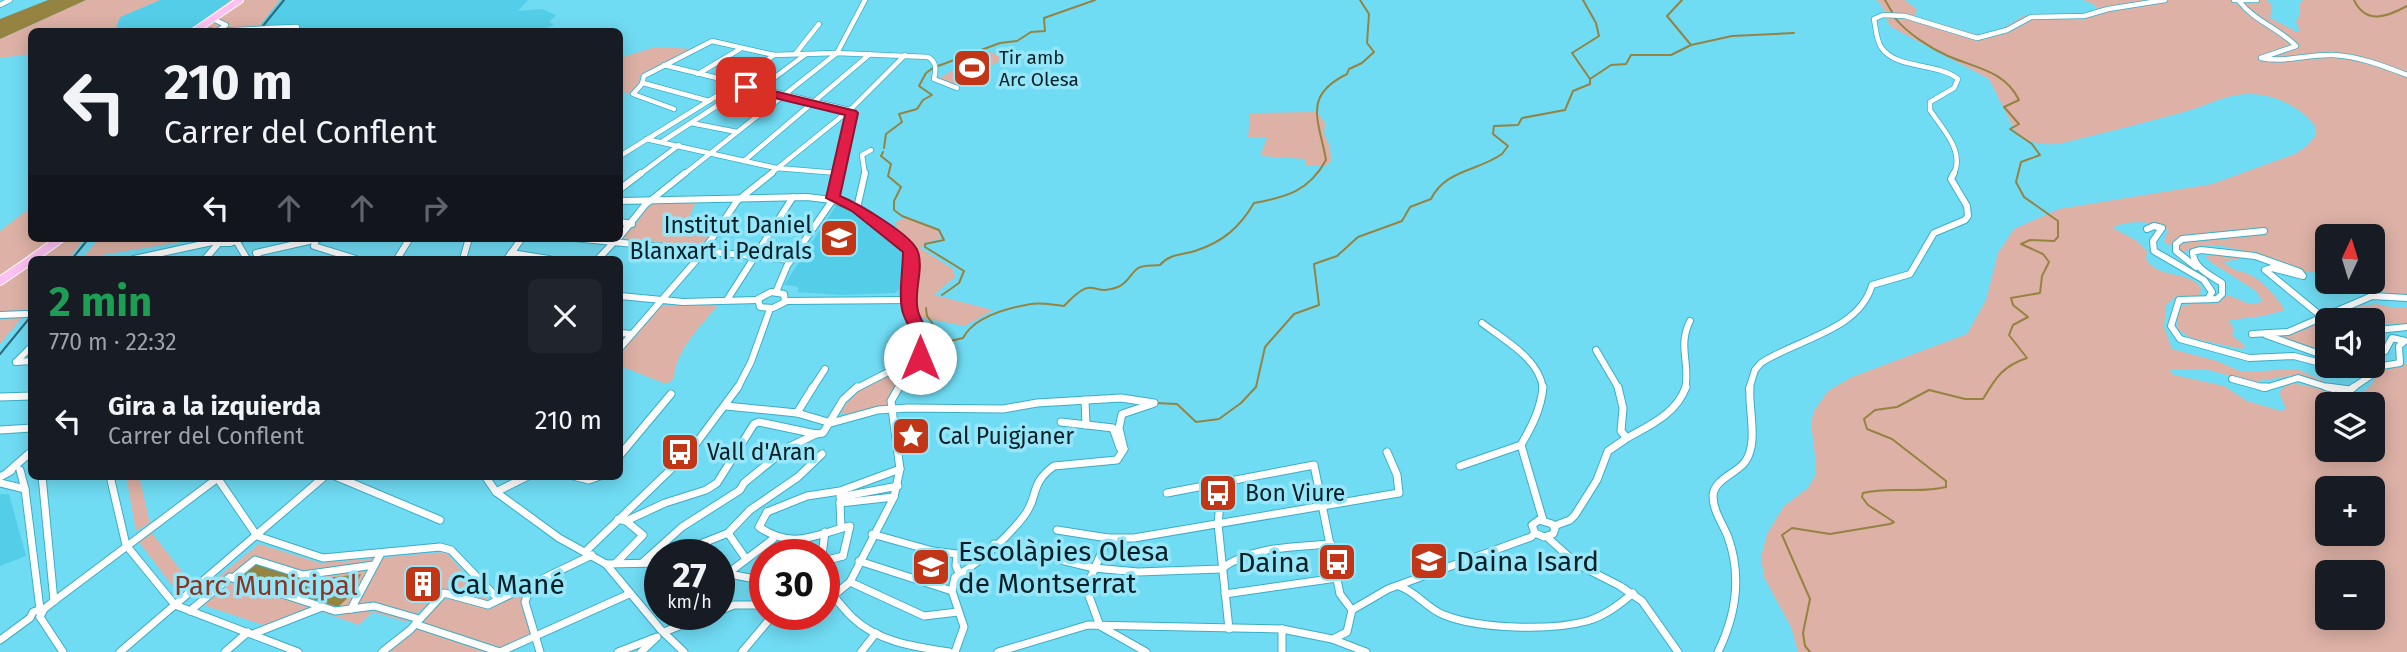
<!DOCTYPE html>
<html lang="es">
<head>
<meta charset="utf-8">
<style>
  body { margin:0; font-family:"Fira Sans",sans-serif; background:#20242c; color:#f1f3f6; height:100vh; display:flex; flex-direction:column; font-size:26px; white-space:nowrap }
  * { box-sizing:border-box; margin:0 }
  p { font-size:23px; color:#9ea1a6 }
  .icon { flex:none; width:38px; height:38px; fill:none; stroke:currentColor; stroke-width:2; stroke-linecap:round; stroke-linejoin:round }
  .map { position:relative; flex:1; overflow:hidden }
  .drawer { position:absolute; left:28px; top:256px; width:595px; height:224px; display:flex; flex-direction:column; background:#171b24; border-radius:10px; box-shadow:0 4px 18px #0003 }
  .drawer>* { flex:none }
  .banner { position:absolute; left:28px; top:28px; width:595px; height:214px; border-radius:10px; box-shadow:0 4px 18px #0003; background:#171b24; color:#f1f3f6; overflow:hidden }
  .needle { width:46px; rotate:4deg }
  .controls { position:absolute; left:2315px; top:224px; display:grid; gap:14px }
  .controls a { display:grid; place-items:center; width:70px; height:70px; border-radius:10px; background:#171b24; box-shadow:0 4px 18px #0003; font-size:35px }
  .speed { position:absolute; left:644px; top:539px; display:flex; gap:14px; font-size:35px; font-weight:700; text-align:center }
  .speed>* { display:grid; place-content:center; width:91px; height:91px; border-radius:50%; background:#171b24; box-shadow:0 4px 18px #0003; line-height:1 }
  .speed small { font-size:18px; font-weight:400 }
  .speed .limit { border:10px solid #d22; background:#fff; color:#111 }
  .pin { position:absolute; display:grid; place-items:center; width:60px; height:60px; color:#fff; margin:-30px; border-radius:14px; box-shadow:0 4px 10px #0006 }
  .me { position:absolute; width:77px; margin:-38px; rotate:0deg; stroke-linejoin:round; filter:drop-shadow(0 0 5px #0008) }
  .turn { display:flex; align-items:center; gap:24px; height:147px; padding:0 21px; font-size:32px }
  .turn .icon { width:91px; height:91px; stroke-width:2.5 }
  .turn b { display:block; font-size:49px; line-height:60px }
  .lanes { display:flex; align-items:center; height:66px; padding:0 21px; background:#0003; justify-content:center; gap:35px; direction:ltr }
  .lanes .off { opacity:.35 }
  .round { display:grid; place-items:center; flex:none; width:74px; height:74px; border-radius:10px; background:#20242c }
  .headline { display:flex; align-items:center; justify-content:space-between; height:119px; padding:0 21px }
  h1 { font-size:42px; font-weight:700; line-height:52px; color:#1e9e55 }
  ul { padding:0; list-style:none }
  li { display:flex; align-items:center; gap:21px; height:91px; padding:0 21px }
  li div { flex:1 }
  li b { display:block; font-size:26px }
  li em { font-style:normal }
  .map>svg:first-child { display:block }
  .built { fill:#54cee8 }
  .green { fill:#ddb1a6; fill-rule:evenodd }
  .water { fill:#958342 }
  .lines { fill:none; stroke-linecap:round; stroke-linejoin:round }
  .stream { stroke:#958342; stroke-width:2 }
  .minor-far2-casing { stroke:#3cadc4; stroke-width:6 }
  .minor-far1-casing { stroke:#3cadc4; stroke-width:8 }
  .minor-casing { stroke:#3cadc4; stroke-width:9 }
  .major-far1-casing { stroke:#fff; stroke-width:8 }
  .major-casing { stroke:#fff; stroke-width:10 }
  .minor-far2 { stroke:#fff; stroke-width:4.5 }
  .minor-far1 { stroke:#fff; stroke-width:6 }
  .minor { stroke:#fff; stroke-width:7 }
  .major-far1 { stroke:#fcc1f1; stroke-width:6 }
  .major { stroke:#fcc1f1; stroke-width:8 }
  .rail { stroke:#2c6977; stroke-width:2 }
  .minor-bridge-casing { stroke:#3cadc4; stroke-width:6; stroke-linecap:butt }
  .minor-bridge { stroke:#fff; stroke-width:4.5 }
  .route { fill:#e11d48; stroke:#92132f; stroke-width:2 }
  .labels { text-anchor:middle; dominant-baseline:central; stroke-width:7; stroke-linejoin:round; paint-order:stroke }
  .far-poi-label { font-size:19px; fill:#001f26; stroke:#95e6f9; text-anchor:start }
  .poi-label { font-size:23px; fill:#001f26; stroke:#95e6f9; text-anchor:start }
  .near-poi-label { font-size:28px; fill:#001f26; stroke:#95e6f9; text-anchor:start }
  .near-park-label { font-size:28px; fill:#893624; stroke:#95e6f9 }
</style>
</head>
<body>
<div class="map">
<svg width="2407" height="652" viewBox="0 0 2407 652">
  <rect width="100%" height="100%" fill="#70dcf4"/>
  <g class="built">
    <path d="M160 0H231L191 30 274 7 280 0H528L518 11 542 9 556 15 549 22 554 25 534 32H115L120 17Z"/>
    <path d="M837 204 852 208 907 252 905 284 895 293 840 295 797 292 799 288 795 286 784 285Z"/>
    <path d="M0 494H9L26 556 0 566Z"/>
  </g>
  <g class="green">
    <path d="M86 0H160L120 17 115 31 32 32 31 54 0 58V39Z"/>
    <path d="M231 0H280L258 28 190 30Z"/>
    <path d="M1876 0H1905L1917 10 1914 16 1979 35 2003 28 2023 16 2080 15 2098 10 2093 4 2083 0H2267L2272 6 2270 18 2297 32 2300 31 2296 22 2300 14 2299 4 2303 0H2407V295L2380 292 2368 282H2373V236H2328L2327 272C2320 271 2312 273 2305 272 2270 265 2217 230 2183 253L2164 242 2168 230C2160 220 2122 220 2113 228L2137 241 2147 251 2146 259C2158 279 2186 270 2201 287L2200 295 2175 297 2166 305 2164 327 2172 349 2217 361 2242 372 2297 369 2330 384 2290 376 2252 382 2205 369H2168L2174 375 2224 386 2247 401 2281 411 2286 409 2279 392 2286 385C2311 378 2351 410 2371 385 2374 381 2376 374 2378 370L2407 364V652H1798L1791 627 1764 577 1761 557 1767 534 1784 506 1808 488 1815 476 1816 463 1811 423 1814 411 1828 391 1852 377 1967 334 1986 300 1998 253 2014 229 2059 209 2212 184 2295 154 2308 145 2315 136 2316 128C2304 108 2274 94 2251 94 2227 93 2207 106 2184 112 2144 123 2103 133 2063 143 2046 146 2025 144 2014 129L1989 79 1891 27C1884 18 1886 7 1876 0ZM2328 404H2373V450H2328ZM2328 488H2373V534H2328ZM2328 572H2373V618H2328Z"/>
    <path d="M655 47 694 49 640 76 638 85 629 95 620 88V58Z"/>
    <path d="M988 51 1005 58 957 85 939 78Z"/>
    <path d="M1317 112 1325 123 1324 134 1330 146 1331 161 1325 166H1305L1306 159 1260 156 1267 138H1248L1250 113Z"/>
    <path d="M696 202 686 225 717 226 702 247 620 238 633 228 650 204Z"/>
    <path d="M31 207 32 238H85L69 259H32L31 307 0 344V231Z"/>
    <path d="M905 218 937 230 941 238 924 243 920 248 953 269 955 277 934 295 993 310 965 326 917 317 916 245 892 231 897 227 895 222Z"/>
    <path d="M99 238H189L187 241 83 258Z"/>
    <path d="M2213 254 2241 258 2224 262C2232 272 2243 270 2254 277 2267 285 2276 297 2285 310L2263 316 2229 320 2234 330 2232 335 2245 346 2242 349 2191 338 2177 329V309C2193 299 2217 307 2228 295L2249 304 2263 302 2256 291 2209 261 2206 256Z"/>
    <path d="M2377 304 2394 308 2407 307V323H2383L2373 327V320H2328L2327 355 2278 337 2307 329 2321 318 2361 306Z"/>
    <path d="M661 305 717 306C700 328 675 350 674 379L666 384 620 366V353Z"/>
    <path d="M911 366 888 405 855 413H841L851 393Z"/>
    <path d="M126 476H139L150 523 136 531Z"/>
    <path d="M151 532 190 582 177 592 139 542Z"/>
    <path d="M259 544 320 563 445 552 490 601 530 583 525 600 532 635 500 648V652H387L427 610 422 609 406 622 373 612 359 625 313 609 263 625 197 603V594Z"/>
  </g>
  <g class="water">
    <path d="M48 0H86L0 39V19Z"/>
    <path d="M254 563 309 580 361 574 352 594 338 607 238 576Z"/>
  </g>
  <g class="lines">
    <g class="stream">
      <path d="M1583 0 1596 23 1599 36 1572 53 1590 79"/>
      <path d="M1682 0 1667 16 1691 45"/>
      <path d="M1885 0 1892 12"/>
      <path d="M2354 0C2366 25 2387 17 2407 6"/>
      <path d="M938 66 1000 43 1017 41 1031 32 1045 31 1044 18 1095 0"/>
      <path d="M884 148 886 134 902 122 899 114 917 109 923 100 932 95 919 86 926 73 933 68"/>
      <path d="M883 152 881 156 891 164 888 176 901 187 894 201V210L902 216 939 230 944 240 925 244V247L964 271 959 283 942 295"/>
      <path d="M926 308 927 316 946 342 931 356"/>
      <path d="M946 342 963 338C974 317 1008 308 1031 304 1041 302 1053 305 1064 306 1096 272 1090 298 1118 287 1128 283 1130 274 1138 268 1143 265 1154 266 1160 265 1169 254 1182 255 1195 251 1223 242 1240 227 1254 203 1287 197 1309 191 1326 160 1319 120 1302 96 1347 74L1349 69 1362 63 1374 52 1367 43 1369 14 1360 0"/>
      <path d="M1155 403 1177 404 1196 422 1219 419 1241 403 1256 387 1265 347 1294 314 1319 305 1314 264 1337 256 1358 237 1402 221 1410 207 1431 199C1445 170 1478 171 1502 154L1508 146 1493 134 1494 126 1518 125 1522 118 1565 110 1573 91 1590 84V79L1611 65 1626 64 1631 55H1671L1691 45 1732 36 1794 33"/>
      <path d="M1810 652 1805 646 1803 633 1810 599 1782 535 1792 528 1830 534 1890 524 1894 522 1868 505 1862 497 1863 493C1890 486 1919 494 1946 487V481L1892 439 1867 429 1864 419 1875 410 1897 407 1929 390 1965 399H1983C1996 377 2003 366 2027 358L2009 335 2013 325 2028 317 2013 305 2011 298 2040 293 2042 276 2049 262 2043 254 2021 244 2030 240 2054 241 2058 237V221L2024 197 2016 182 2021 162 2040 155 2032 144 2010 129 2019 124 2004 107 2019 100C2004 70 1975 68 1948 56 1930 48 1907 33 1895 18"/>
    </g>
    <defs>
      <g id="minor-far2">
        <path d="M2234 0H2257"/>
        <path d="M2239 1C2254 21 2279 28 2296 46L2261 58C2285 63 2308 54 2333 55 2358 56 2384 66 2407 75"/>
        <path d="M0 5 10 0"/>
        <path d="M218 15 215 20 226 25 219 30"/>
        <path d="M197 28 214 31 257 29"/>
        <path d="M270 28 297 27"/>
        <path d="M796 53 819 24"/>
        <path d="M664 65 849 110"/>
        <path d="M698 74 740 49"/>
        <path d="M643 83 709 101"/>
        <path d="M758 90 806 54"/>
        <path d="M718 105 761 114"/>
        <path d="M674 109 633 94 642 84 644 76 712 41 774 55 837 53 928 57C937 62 936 70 934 79L957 88"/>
        <path d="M691 123 737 132"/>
        <path d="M646 139 776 168 838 173"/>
        <path d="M663 141 746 87"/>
        <path d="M620 156 720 94 774 55"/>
        <path d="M744 161 870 54"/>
        <path d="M639 175 679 145"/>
        <path d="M683 175 837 53 865 0"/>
        <path d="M769 175 852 108 905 55"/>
        <path d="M838 175 852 118 849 110"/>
        <path d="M865 175 862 155 871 150"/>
        <path d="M1953 175C1966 152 1943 130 1930 110V102L1954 88 1958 79C1937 62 1896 70 1881 47 1876 39 1876 28 1874 19L1883 15 1905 16 1977 38 2007 30 2031 17 2084 16 2108 9 2165 0"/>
      </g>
      <g id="minor-far1">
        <path d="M620 189 641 173"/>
        <path d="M620 201 807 197 832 200 850 206 911 252 910 312 922 333 926 357"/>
        <path d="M857 208 865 173"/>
        <path d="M620 222 632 224"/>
        <path d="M2147 229 2154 226 2162 228 2153 241 2154 251 2204 280 2212 292 2208 299"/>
        <path d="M620 236 645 205 685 173"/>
        <path d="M574 238 790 260"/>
        <path d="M211 239 215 243H230L244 238"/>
        <path d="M316 240 314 246 356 259"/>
        <path d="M237 242 247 259"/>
        <path d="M511 253 549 259"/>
        <path d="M134 259 212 242"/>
        <path d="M205 259 218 244"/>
        <path d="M259 259 256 253 322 238"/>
        <path d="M397 259 410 238"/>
        <path d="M463 259 469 238"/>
        <path d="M507 259 522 238"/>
        <path d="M598 259 614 242"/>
        <path d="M2196 267 2176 251V244L2182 239 2264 231"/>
        <path d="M771 292 784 294 785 302 773 308 760 307 758 299Z"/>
        <path d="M776 292 787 266 832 201 839 173"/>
        <path d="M620 296 683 302 758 300"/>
        <path d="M727 300 793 197"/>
        <path d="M785 301 910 300"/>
        <path d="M0 315 26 314"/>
        <path d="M2321 316 2265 270 2272 268 2303 276 2300 272 2255 256 2201 250 2193 252C2193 268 2210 275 2222 283V294L2217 299 2179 300 2171 326 2180 339 2249 358 2294 356 2328 365"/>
        <path d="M1482 323C1504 340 1540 359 1543 389"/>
        <path d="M620 333 632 334"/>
        <path d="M2252 334 2288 332 2372 296 2407 298"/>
        <path d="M2266 335 2328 357"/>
        <path d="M620 348 700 256 737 201 772 173"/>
        <path d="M1596 350 1619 389"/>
        <path d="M2379 354 2378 330 2407 327"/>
        <path d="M16 362 32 346"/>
        <path d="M16 362 32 361"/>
        <path d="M2330 366 2348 369 2347 366"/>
        <path d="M2232 379 2265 388 2298 378 2333 389"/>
        <path d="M737 389 751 362 770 309"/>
        <path d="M812 389 825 369"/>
        <path d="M855 389 904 364 926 357 937 361"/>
        <path d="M898 389 914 360"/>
        <path d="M1685 389C1691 364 1677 347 1690 321"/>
        <path d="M1749 389 1755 370 1761 363C1797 339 1859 331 1872 285L1910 274 1934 233 1965 220 1968 216 1967 206 1951 179 1954 173"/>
        <path d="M2351 389 2370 376 2376 367 2400 363 2399 346 2405 341 2392 338 2385 351 2373 354"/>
      </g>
      <g id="minor">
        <path d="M2262 387H2267"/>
        <path d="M2327 387 2350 390 2354 387"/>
        <path d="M0 397 32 396"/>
        <path d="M1085 400 1086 425"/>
        <path d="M726 406 797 413 831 423 878 410 908 408 1003 409 1037 403 1121 398 1154 403"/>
        <path d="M797 413 813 387"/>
        <path d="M1061 422 1113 428 1120 448 1124 449"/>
        <path d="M0 430 32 428"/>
        <path d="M1627 438C1650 425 1676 414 1686 387"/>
        <path d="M620 455 671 394"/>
        <path d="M1460 466 1521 445"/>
        <path d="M20 470 25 489 40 609"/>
        <path d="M8 472 32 451"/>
        <path d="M42 476 54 601"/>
        <path d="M110 476 126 545 175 605 298 652"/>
        <path d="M216 476 257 536 323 558 440 547 451 550 496 597"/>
        <path d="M335 476 440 520"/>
        <path d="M485 476 496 492 559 538 606 564 661 630 684 652"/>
        <path d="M573 476 589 480 600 476"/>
        <path d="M0 477 11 471"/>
        <path d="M1222 482 1218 524 1229 629"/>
        <path d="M0 483 25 489"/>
        <path d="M496 492 528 476"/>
        <path d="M1167 493 1314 465 1340 594 1352 610"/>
        <path d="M840 497 898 486"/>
        <path d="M840 502 841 528"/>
        <path d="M840 503 894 497"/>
        <path d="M767 512 759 527C793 550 814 535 850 526L843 556"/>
        <path d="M767 512 807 496 840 491 900 469"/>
        <path d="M618 519 626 521 665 503 706 490 717 483 754 424 759 422 816 434 823 433 843 400 857 387"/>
        <path d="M1539 520 1552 524 1555 529 1553 534 1544 537 1535 533 1532 525Z"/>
        <path d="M1543 520 1521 445C1532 426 1541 409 1543 387"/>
        <path d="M1554 526 1570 520 1575 515 1597 480 1608 451 1627 438 1621 431 1623 408 1618 387"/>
        <path d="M1057 530 1108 538H1134L1399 493 1397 475 1387 452"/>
        <path d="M728 533 746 559"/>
        <path d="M872 534 933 551 957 554 956 566 959 573"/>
        <path d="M1547 537 1577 564 1620 586 1642 601 1678 652"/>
        <path d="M795 542 796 555"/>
        <path d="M994 544 1094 568 1138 572 1221 569C1251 546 1295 547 1331 544"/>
        <path d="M585 552 692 449 738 387"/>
        <path d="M686 555 703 543 728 533 750 510 798 477 822 454"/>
        <path d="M822 555 825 532"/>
        <path d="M824 561 843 556"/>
        <path d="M859 561 952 591"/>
        <path d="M617 562 643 535 626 521"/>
        <path d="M642 563 682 527 740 490 744 483 787 448 816 434"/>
        <path d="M606 564 660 563"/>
        <path d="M719 572 765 581"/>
        <path d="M727 574 773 539"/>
        <path d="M233 578 255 560 303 575 374 565"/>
        <path d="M850 582 924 616 958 612"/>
        <path d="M531 584 525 602 540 652"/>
        <path d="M824 585C834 595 842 608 853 618 878 642 916 647 949 652"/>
        <path d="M1399 586C1417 592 1427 609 1444 615 1479 629 1551 631 1587 621 1605 616 1620 604 1633 593"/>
        <path d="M1225 594 1337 578"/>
        <path d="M834 595 850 582 894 497 900 469 891 401 899 387"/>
        <path d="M351 609 381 553"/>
        <path d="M1352 610 1388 589 1531 537 1535 533"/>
        <path d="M190 611 230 577 335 611 374 606 419 619"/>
        <path d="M719 611 734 605H765"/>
        <path d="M40 617 44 609 54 601 219 477"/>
        <path d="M40 617 63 652"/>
        <path d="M415 624 500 652 629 594"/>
        <path d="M1100 626 1086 588 1108 538"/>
        <path d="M1102 627 1146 652"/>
        <path d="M1282 629V652"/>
        <path d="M664 632 710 614"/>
        <path d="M253 634 322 607"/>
        <path d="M1335 638 1347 632 1352 610"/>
        <path d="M0 640 30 618 33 612 42 609"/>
        <path d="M120 652 325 476"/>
        <path d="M225 652 248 632"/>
        <path d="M382 652 410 630 444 593 488 605 592 555"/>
        <path d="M618 652 657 637"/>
        <path d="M641 652 655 639"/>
        <path d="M742 652 774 614"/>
        <path d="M861 652 876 633"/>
        <path d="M955 652 964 627 952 591 955 577C980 562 1006 539 1024 516 1039 497 1029 484 1054 466L1117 460 1124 449 1119 428 1122 414 1152 404"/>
        <path d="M998 652 1088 625 1282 629 1332 639 1366 652"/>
        <path d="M1718 652C1736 615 1742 576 1728 537 1723 524 1713 511 1713 496 1714 479 1736 474 1745 462 1759 443 1748 409 1750 387"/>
      </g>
      <path id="major-far1" d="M193 32 240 0"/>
      <g id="major">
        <path d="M32 259 61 238"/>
        <path d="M0 281 32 259"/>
      </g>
    </defs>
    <use href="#minor-far2" class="minor-far2-casing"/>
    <use href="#minor-far1" class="minor-far1-casing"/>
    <use href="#minor" class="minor-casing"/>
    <use href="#major-far1" class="major-far1-casing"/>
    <use href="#major" class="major-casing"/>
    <use href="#minor-far2" class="minor-far2"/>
    <use href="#minor-far1" class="minor-far1"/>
    <use href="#minor" class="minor"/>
    <use href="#major-far1" class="major-far1"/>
    <use href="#major" class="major"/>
    <g class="rail">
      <path d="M258 32 284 0"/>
      <path d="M72 259 89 238"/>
      <path d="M0 354 32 315"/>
    </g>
    <defs>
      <path id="minor-bridge" d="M257 29 270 28"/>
    </defs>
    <use href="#minor-bridge" class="minor-bridge-casing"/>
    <use href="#minor-bridge" class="minor-bridge"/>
  </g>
  <path class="route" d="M746 84 856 111 858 113 840 196C857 203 913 235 918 252 924 270 913 293 918 311 922 328 941 342 932 360L920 364 912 358 918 354C917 337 908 328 903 313 898 299 903 268 903 252L852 211 826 198 845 115 741 90 739 87Z"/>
  <defs>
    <symbol id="stadium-square" viewBox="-11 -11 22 22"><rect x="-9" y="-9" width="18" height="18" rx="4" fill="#c13616" stroke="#95e6f9"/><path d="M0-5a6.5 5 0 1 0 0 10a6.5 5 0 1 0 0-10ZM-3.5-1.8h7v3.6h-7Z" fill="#fff"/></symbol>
    <symbol id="school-square" viewBox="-11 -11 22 22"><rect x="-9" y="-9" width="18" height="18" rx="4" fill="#c13616" stroke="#95e6f9"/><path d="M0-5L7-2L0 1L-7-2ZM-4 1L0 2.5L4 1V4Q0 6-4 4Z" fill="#fff"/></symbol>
    <symbol id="sight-square" viewBox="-11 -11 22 22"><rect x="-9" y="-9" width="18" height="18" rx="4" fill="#c13616" stroke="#95e6f9"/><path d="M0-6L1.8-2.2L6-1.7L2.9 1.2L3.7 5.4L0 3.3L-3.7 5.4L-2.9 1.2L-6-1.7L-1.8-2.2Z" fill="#fff"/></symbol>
    <symbol id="bus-square" viewBox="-11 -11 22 22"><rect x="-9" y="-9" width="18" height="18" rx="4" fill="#c13616" stroke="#95e6f9"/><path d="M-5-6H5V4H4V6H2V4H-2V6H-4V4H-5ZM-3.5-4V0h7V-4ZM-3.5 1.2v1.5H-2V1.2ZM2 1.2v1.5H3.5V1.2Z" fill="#fff"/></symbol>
    <symbol id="building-square" viewBox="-11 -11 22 22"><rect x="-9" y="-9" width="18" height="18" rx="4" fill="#c13616" stroke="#95e6f9"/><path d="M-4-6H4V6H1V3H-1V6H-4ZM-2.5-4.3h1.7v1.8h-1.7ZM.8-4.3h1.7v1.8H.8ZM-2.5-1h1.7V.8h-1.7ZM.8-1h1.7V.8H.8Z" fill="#fff"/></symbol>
  </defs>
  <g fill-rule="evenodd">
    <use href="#stadium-square" x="950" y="46" width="44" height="44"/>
    <use href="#school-square" x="817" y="216" width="44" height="44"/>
    <use href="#sight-square" x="889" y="414" width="44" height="44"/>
    <use href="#bus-square" x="658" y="430" width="44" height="44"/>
    <use href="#bus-square" x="1196" y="471" width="44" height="44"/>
    <use href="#school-square" x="1407" y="539" width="44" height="44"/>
    <use href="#bus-square" x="1315" y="540" width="44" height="44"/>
    <use href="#school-square" x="909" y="545" width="44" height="44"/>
    <use href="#building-square" x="401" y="562" width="44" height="44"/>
  </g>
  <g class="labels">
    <g class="far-poi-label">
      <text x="999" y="57">Tir amb<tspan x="999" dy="22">Arc Olesa</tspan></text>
    </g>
    <g class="poi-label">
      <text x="812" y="225" text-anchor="end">Institut Daniel<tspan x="812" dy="26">Blanxart i Pedrals</tspan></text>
      <text x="938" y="436">Cal Puigjaner</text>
      <text x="707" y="452">Vall d'Aran</text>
      <text x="1245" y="493">Bon Viure</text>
    </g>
    <g class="near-poi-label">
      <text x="958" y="551">Escolàpies Olesa<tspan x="958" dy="32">de Montserrat</tspan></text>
      <text x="1456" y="561">Daina Isard</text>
      <text x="1310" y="562" text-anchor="end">Daina</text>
      <text x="450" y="584">Cal Mané</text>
    </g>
    <g class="near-park-label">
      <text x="266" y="585">Parc Municipal</text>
    </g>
  </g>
</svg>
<div class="controls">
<a><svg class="needle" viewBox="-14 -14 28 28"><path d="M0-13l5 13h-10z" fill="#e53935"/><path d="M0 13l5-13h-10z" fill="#9ea1a6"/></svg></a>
<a><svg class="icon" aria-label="sound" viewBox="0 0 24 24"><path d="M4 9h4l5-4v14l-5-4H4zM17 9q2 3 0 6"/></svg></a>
<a><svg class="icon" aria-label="layers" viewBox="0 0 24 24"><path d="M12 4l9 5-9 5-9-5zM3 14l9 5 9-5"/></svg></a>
<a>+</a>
<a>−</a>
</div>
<div class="speed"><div>27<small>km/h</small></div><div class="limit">30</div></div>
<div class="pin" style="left:746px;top:87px;background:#d93025"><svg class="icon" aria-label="arrive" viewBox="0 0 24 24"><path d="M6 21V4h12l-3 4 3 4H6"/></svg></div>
<svg class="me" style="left:920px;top:358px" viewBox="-20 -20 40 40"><circle r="19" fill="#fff"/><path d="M0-13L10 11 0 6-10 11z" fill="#e11d48"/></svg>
<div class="banner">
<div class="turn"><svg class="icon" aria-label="left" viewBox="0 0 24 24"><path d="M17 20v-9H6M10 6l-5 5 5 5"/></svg><div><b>210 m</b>Carrer del Conflent</div></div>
<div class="lanes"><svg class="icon" aria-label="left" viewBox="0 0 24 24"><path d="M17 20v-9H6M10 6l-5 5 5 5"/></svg><svg class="icon off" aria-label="ahead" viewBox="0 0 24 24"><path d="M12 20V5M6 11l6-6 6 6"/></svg><svg class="icon off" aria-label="ahead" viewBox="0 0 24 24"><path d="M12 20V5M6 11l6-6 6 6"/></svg><svg class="icon off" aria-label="right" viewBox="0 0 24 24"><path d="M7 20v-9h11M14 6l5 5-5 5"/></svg></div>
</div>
<section class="drawer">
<div class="headline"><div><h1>2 min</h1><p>770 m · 22:32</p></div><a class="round"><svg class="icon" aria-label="close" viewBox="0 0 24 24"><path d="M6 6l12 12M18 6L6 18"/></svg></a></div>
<ul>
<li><svg class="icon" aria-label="left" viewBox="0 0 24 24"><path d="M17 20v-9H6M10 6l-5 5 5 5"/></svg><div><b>Gira a la izquierda</b><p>Carrer del Conflent</p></div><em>210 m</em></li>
</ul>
</section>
</div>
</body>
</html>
